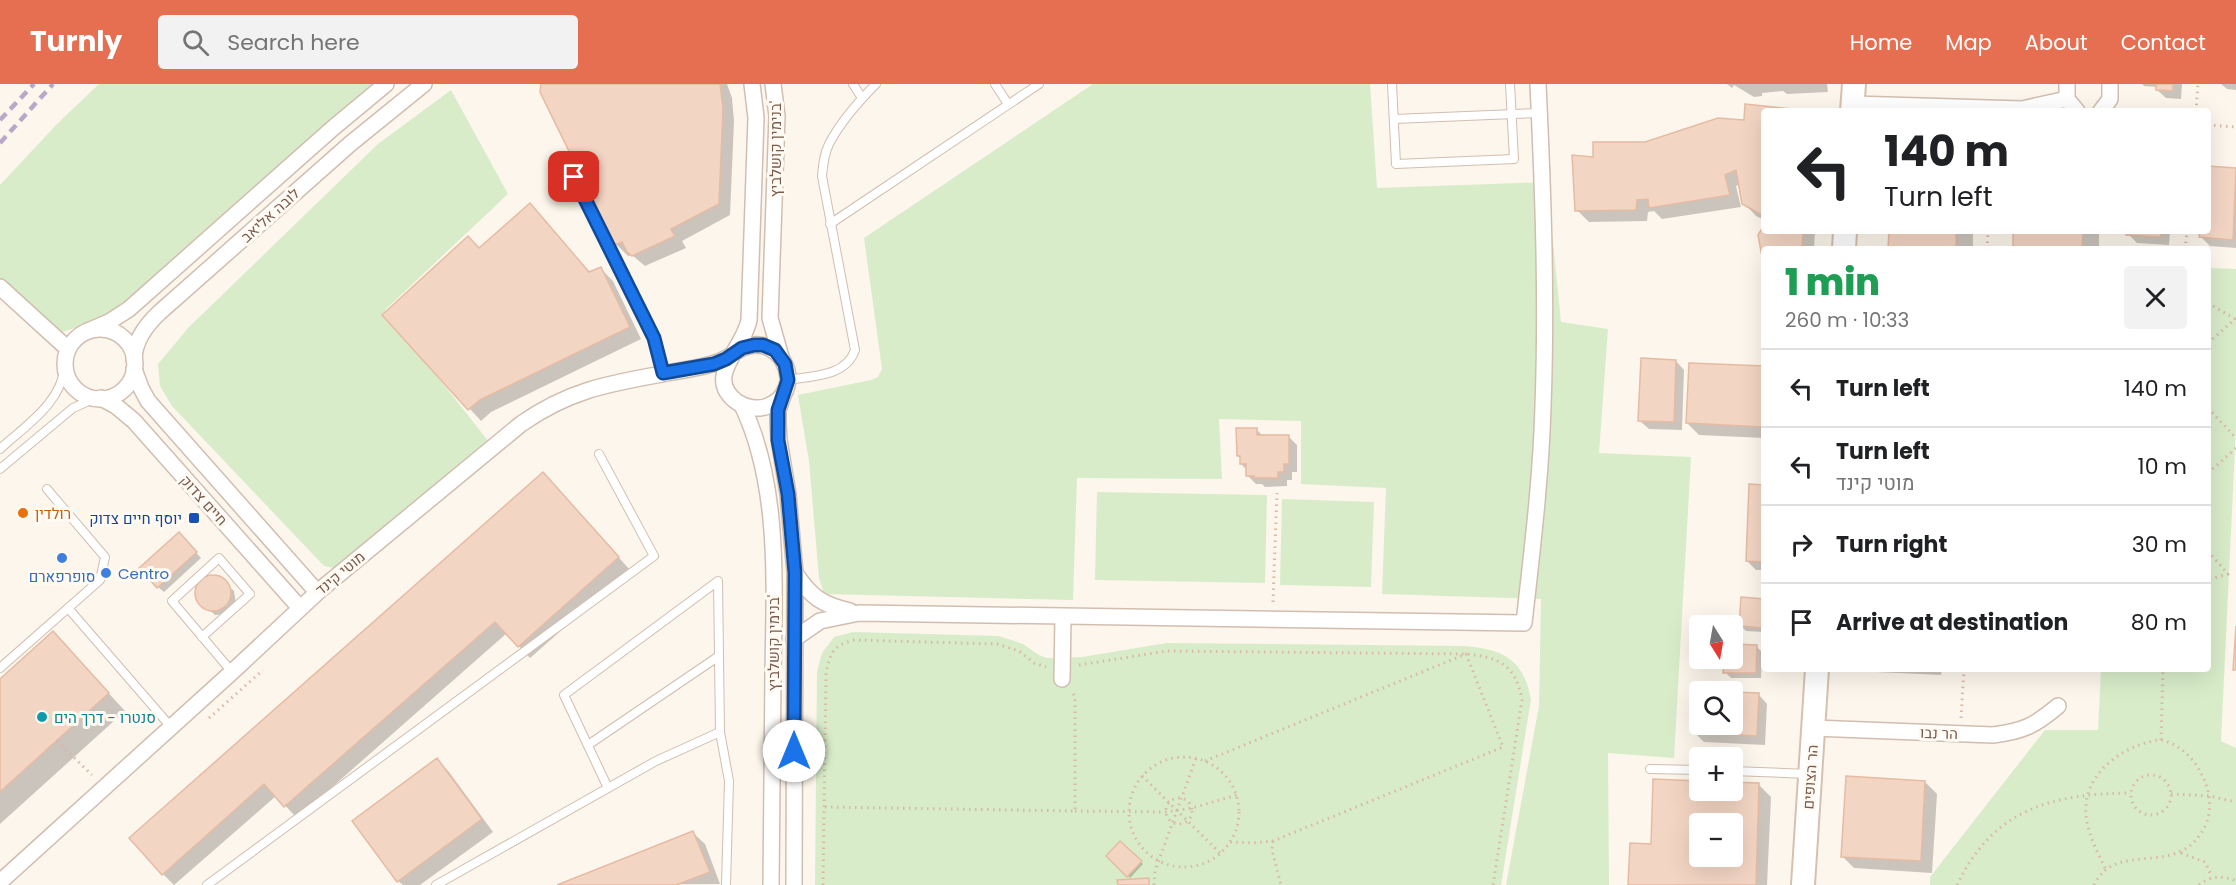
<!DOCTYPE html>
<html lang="en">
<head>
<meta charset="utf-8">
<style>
  body { margin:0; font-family:Poppins,Heebo,sans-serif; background:#f2f2f2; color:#202124; height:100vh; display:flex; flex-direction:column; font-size:22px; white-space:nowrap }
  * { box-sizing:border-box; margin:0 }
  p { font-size:20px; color:#757577 }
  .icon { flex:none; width:33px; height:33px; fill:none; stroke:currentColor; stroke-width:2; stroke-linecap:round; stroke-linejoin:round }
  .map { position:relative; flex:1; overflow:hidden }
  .details { position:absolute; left:1761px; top:162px; width:450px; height:426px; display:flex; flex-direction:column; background:#fff; border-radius:6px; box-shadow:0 6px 24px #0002 }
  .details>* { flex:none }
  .banner { position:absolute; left:1761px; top:24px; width:450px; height:126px; border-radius:6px; box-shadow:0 6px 24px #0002; background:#fff; color:#202124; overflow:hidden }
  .needle { width:39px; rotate:169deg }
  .fabs { position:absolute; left:1689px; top:531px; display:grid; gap:12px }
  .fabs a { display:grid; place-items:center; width:54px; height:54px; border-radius:6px; background:#fff; box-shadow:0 6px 24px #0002; font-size:30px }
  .pin { position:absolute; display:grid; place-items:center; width:51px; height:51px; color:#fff; margin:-26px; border-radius:12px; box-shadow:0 3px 9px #0006 }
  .me { position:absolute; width:66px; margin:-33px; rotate:0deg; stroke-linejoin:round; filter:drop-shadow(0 0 4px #0008) }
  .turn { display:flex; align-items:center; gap:21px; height:126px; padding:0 24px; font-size:27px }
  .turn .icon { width:78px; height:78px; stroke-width:2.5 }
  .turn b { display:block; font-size:42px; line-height:51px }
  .round { display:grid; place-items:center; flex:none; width:63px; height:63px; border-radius:6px; background:#f2f2f2 }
  .summary { display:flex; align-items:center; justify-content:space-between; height:102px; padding:0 24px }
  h1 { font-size:36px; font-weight:800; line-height:45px; color:#1e9e55 }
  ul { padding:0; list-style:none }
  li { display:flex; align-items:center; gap:18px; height:78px; padding:0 24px; border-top:2px solid #e0e0e0 }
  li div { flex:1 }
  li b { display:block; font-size:22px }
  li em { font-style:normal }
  header { display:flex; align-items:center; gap:36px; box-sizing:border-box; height:84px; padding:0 30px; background:#e76f51; color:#fff }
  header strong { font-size:28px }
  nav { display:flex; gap:33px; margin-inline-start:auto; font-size:21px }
  .search { width:420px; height:54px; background:#f2f2f2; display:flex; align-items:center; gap:15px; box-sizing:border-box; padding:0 21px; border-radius:6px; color:#757577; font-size:22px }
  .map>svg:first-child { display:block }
  .green { fill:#d8ecc9 }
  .shadow { fill:#0003; fill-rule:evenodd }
  .building { fill:#f3d5c3; stroke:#e6bba3; stroke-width:1.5; fill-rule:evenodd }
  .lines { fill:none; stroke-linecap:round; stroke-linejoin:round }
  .lane-casing { stroke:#d1beb0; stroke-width:10 }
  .street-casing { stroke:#d1beb0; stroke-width:18 }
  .secondary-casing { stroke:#d6c0b0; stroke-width:26 }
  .path { stroke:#d9b8a5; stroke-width:3; stroke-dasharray:1.5 4.5; stroke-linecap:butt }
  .lane { stroke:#fff; stroke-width:8 }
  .street { stroke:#fff; stroke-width:15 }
  .secondary { stroke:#fff; stroke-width:22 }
  .rail { stroke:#b9a8c9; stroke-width:4.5; stroke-dasharray:9 6; stroke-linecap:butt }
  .route-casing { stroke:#114b97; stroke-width:15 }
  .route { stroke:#1a73e8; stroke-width:10 }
  .food-dot { fill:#e8710a; stroke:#fffaf3; stroke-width:2 }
  .transit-dot { fill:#1a4fb4; stroke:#fffaf3; stroke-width:2 }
  .shop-dot { fill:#3f7fe0; stroke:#fffaf3; stroke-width:2 }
  .culture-dot { fill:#0f9aa8; stroke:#fffaf3; stroke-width:2 }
  .labels { text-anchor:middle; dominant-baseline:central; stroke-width:6; stroke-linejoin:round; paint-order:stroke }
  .street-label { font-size:15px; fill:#7a5c4d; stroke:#fffaf3 }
  .food-label { font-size:15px; fill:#c56008; stroke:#fffaf3; text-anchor:start }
  .transit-label { font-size:15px; fill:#164399; stroke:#fffaf3; text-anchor:end }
  .shop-label { font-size:15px; fill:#366cbe; stroke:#fffaf3; text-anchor:start }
  .culture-label { font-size:15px; fill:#0d838f; stroke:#fffaf3; text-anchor:start }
</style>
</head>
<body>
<header>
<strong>Turnly</strong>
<div class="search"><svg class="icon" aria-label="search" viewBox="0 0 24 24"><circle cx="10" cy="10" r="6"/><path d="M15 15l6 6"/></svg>Search here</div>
<nav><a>Home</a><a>Map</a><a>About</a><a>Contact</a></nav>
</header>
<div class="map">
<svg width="2236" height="801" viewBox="0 0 2236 801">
  <rect width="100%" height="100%" fill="#fdf6ec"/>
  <g class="green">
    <path d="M99 0H379L121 223 88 240 56 250 0 195V101L58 39Z"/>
    <path d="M1093 0H1370L1377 104 1547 98 1561 238 1608 245 1599 369 1691 373 1674 674 1608 669 1609 801H1506L1539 622 1541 515 1382 510 1386 404 1301 400V337L1219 335 1222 395 1077 394 1073 516 824 510 819 494 809 377 798 311 871 296 878 293 882 285 864 154Z"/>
    <path d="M451 6 508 110 385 226 489 358 347 480 334 484 324 482 172 322 160 302 158 280 189 243 378 60Z"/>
    <path d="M2208 184 2236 185V342L2221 657 2236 664V801H1930V793L2045 646H2098L2101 585H2208Z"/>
    <path d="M1097 408 1267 411 1265 499 1095 496Z"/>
    <path d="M1282 415 1374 418 1371 503 1280 501Z"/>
    <path d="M853 548 999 552 1023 560 1039 571 1047 574 1082 573 1167 559 1466 562C1504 566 1523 575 1531 615L1501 801H815L817 588 822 569 834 553Z"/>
  </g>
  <g class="shadow">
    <path d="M543 0H727L732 14 734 37 730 131 682 157 686 164 645 182 632 171 628 172 616 160Z"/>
    <path d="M1727 0H1827L1828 8 1787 10 1783 7 1762 9V12L1754 13 1734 1 1732 4Z"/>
    <path d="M2142 0H2182L2181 15 2166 14 2157 6 2158 3 2144 2Z"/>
    <path d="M2221 0H2236V6L2227 5Z"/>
    <path d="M1746 21 1797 27H1764V136L1756 132 1744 119 1740 100 1736 102 1741 123 1662 135 1654 127 1648 128 1647 137 1589 138 1577 126 1594 74 1645 60 1746 37Z"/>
    <path d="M2208 83 2236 85V164L2210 162 2201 153V147H2208Z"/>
    <path d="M541 133 590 189 601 185 613 197 641 255 491 328 481 337 384 231 480 166Z"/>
    <path d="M1764 144V147H1815L1814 165H1764V176L1759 151Z"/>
    <rect x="1890" y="147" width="83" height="18"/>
    <path d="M2015 147H2097L2099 149V165H2014Z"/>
    <path d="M2128 147H2170L2169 161 2137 159 2128 150Z"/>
    <path d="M1676 277 1684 286 1682 346 1649 345 1640 337Z"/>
    <path d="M1764 284V354L1699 351 1687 339Z"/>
    <path d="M1256 345 1263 352H1288L1297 361V388H1292V396H1287V402L1265 403 1262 400H1256L1247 391V386L1241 380V375L1238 372Z"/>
    <path d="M555 402 630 486 530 574 507 549 297 734 276 712 174 801 163 790Z"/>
    <path d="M1764 402V486H1756L1747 477Z"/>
    <path d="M184 455 201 474 164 508 158 503Z"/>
    <path d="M207 493H218L234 507 236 520 228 530 215 531 199 517 197 504 201 497Z"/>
    <path d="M1763 516 1764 548 1746 547 1740 541Z"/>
    <path d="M1756 562 1762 568 1761 594H1731L1725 588 1732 574Z"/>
    <path d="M69 566 125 627 0 740V597Z"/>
    <path d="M1873 585H1942L1941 591 1876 588Z"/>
    <path d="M2032 585H2079V587Z"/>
    <path d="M1759 611 1767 620 1765 661 1704 658 1695 649 1700 640H1732Z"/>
    <path d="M437 676 449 688 493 748 420 801H403L398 797Z"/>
    <path d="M1925 698 1937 710 1932 789 1854 784 1842 772Z"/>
    <path d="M1759 701 1771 713 1767 801H1629L1700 706H1732ZM1700 740H1732V772H1700Z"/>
    <path d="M693 749 705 760 720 800 561 801Z"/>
    <path d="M1120 759 1143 780 1130 794 1108 772Z"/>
  </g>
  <g class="building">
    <path d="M541 0H720L723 24 719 120 671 145 675 152 632 172 627 168 622 158 615 161 540 8Z"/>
    <path d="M2156 0H2173V7L2156 6Z"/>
    <path d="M1745 20 1810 27H1764V132L1742 120 1736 86 1725 91 1730 111 1649 124 1648 115 1637 116 1636 126 1575 127 1572 71 1593 73V58H1645L1718 34 1744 36Z"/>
    <path d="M2208 82 2236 84 2233 156 2199 153 2200 147H2208Z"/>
    <path d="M530 119 589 188 601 183 630 243 480 316 468 326 382 231 468 152 479 164Z"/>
    <path d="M1764 141V147H1803L1802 165H1764V184L1758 151Z"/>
    <path d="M1889 147H1956V165H1888Z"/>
    <path d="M2013 147H2083L2082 165H2013Z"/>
    <path d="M2127 147H2161V153L2126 151Z"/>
    <path d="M1641 274 1676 276 1674 338 1638 337Z"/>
    <path d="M1689 279 1764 282V343L1686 339Z"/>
    <path d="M1236 344H1257V351H1289V380H1284V388H1278V394H1254V392H1246V380H1240V372H1237Z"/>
    <path d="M543 388 619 473 518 563 495 538 284 723 264 700 162 791 129 754Z"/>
    <path d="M1749 400 1764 401V478L1746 477Z"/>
    <path d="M179 448 197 468 157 504 139 484Z"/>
    <circle cx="213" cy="509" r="18"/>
    <path d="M1741 513 1764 515 1762 544 1739 542Z"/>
    <path d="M2236 542V586H2233Z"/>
    <path d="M53 547 109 609 0 708V595Z"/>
    <path d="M1732 560 1757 561 1756 589H1723L1724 574H1732Z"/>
    <path d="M1696 606 1726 608H1700V640H1732V608L1759 609 1757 652 1694 649Z"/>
    <path d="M437 674 482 735 397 798 352 737Z"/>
    <path d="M1846 692 1925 697 1921 777 1841 773Z"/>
    <path d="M1653 695 1700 697V706H1732V698L1759 699 1756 801H1628L1630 759 1651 760ZM1700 740H1732V772H1700Z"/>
    <path d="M693 747 710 788 676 801H557Z"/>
    <path d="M1120 757 1142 777 1127 793 1106 772Z"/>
    <path d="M1149 794V801H1118L1117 796Z"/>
  </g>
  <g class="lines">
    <defs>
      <g id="lane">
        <path d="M853 0 862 14"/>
        <path d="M995 0 1008 20"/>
        <path d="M1392 0 1396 80 1514 75 1510 0"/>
        <path d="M1394 35 1539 29"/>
        <path d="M574 93 654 254 663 289"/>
        <path d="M830 140 1039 0"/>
        <path d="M787 296C811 292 846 293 855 266L822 92C823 81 824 70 829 60 840 39 860 16 876 0"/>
        <path d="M0 365C26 341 62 319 65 281"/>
        <path d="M0 385 73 324 95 314"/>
        <path d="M68 524 171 643"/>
        <path d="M202 553 250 510 219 474 172 517 232 588"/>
        <path d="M0 584 100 496 105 473 47 405"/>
        <path d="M588 661 719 572"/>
        <path d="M1650 685 1700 686"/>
        <path d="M1732 687 1809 690"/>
        <path d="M608 704 564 611 718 497 720 648"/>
        <path d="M207 801 654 472 599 370"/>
        <path d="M436 801 656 677 720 648 729 697 726 801"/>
      </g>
      <g id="street">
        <path d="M773 0 777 32 770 234 781 273"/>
        <path d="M2067 0V15L2077 27"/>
        <path d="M1853 20 2022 25 2067 15"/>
        <path d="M2101 27 2110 15V0"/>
        <path d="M0 203 68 265"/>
        <circle cx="100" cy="280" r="35"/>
        <path d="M88 247 109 238 129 225 333 44 386 0"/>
        <path d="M734 269C777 238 811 305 768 322 758 326 746 324 737 318 703 293 744 265 749 236L756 34 752 0"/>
        <path d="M134 276C134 257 146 241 160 228L350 60 424 0"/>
        <path d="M134 285 141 304 148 317 317 508"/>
        <path d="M785 306 778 326V339L779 356 788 410 795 489 794 801"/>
        <path d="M101 314 116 322 134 337 300 524"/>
        <path d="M742 321C781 403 774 503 773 591 772 661 772 731 771 801"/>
        <path d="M795 489C811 513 822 521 850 527"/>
        <path d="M794 555 820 537 859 529 1524 539C1532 467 1541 395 1543 322 1547 215 1543 107 1538 0"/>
        <path d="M1062 595 1063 533"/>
        <path d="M1813 644 1993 651C2024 647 2034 642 2058 622"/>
        <path d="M0 798 232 588 320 506 521 340C568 307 606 300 662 290 685 285 712 284 732 271"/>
      </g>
      <g id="secondary">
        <path d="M1852 27 1854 0"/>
        <path d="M1844 165 1845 147"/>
        <path d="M1803 801 1817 585"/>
      </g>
    </defs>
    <use href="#lane" class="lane-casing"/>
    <use href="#street" class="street-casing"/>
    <use href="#secondary" class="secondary-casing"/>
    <g class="path">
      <path d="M2196 27 2198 0"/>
      <path d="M2208 41 2236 43"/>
      <path d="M1987 165 1988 147"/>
      <path d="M2185 165 2187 147"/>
      <path d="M2208 219 2235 235 2208 259"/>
      <path d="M2208 324 2236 354"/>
      <path d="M2208 389 2236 364"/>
      <path d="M2208 467 2228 490 2208 496"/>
      <path d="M1273 518 1277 409"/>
      <path d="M1079 581 1167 567 1466 570C1499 573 1516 581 1522 616L1493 801"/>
      <path d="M209 634 263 586"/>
      <path d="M1961 634 1964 585"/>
      <path d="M2161 656 2163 585"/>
      <path d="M57 657 92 691"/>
      <circle cx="1184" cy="728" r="55"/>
      <path d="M1205 677 1466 570 1503 663 1273 757 1253 759 1230 758"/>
      <circle cx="2151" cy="711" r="20"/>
      <path d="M1142 692 1220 769"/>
      <path d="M2171 710 2210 712 2236 718"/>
      <circle cx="1179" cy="727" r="13"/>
      <path d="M825 723 1075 727V614L1072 606"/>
      <path d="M1075 727 1165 728 1192 724 1237 711"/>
      <path d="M1273 757 1272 766 1281 801"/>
      <path d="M2181 769 2205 778 2212 793"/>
      <path d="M823 801 826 589C831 568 832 562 854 556L997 560 1019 567 1034 579 1046 583"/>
      <path d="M1154 801 1155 787 1196 674"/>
      <path d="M1957 801C1994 724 2052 710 2131 709"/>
      <path d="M2094 801C2117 753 2180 798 2206 740 2219 709 2195 664 2162 656 2158 655 2153 657 2149 658 2120 665 2088 689 2086 721 2084 744 2097 767 2106 786"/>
      <path d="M2199 801C2210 792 2223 791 2236 797"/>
    </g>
    <use href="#lane" class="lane"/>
    <use href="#street" class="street"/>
    <use href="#secondary" class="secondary"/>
    <g class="rail">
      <path d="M0 36 34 0"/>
      <path d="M0 59 53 0"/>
    </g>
  </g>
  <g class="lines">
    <defs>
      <path id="route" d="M574 93 654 254 663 289 714 280 726 275 742 264 754 261H763L775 266 785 280 788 296 778 326V356L788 410 795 489 794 667"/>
    </defs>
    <use href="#route" class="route-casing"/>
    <use href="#route" class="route"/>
  </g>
  <circle class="food-dot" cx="23" cy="429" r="6"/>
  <rect class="transit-dot" x="188" y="428" width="12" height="12" rx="3"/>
  <g class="shop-dot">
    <circle cx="62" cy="474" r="6"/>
    <circle cx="106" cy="489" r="6"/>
  </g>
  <circle class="culture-dot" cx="42" cy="633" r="6"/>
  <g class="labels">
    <g class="street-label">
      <text transform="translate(775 65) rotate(-90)">בנימין קושלביץ'</text>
      <text transform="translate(270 131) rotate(-42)">לובה אליאב</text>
      <text transform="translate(204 416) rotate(48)">חיים צדוק</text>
      <text transform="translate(340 489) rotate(-40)">מוטי קינד</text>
      <text transform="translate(773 559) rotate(-90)">בנימין קושלביץ'</text>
      <text transform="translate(1939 649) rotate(2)">הר נבו</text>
      <text transform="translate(1810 693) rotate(-86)">הר הצופים</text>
    </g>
    <g class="food-label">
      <text x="35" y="429">רולדין</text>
    </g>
    <g class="transit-label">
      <text x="182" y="434">יוסף חיים צדוק</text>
    </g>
    <g class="shop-label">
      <text x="118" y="489">Centro</text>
      <text x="62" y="492" text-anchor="middle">סופרפארם</text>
    </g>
    <g class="culture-label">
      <text x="54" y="633">סנטרו - דרך הים</text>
    </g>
  </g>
</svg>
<div class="fabs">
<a><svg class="needle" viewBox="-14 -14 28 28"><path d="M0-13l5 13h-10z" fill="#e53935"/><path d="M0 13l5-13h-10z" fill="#757577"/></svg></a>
<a><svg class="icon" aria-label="search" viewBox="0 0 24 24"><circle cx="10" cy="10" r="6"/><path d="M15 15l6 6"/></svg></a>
<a>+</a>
<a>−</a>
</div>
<div class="pin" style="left:574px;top:93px;background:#d93025"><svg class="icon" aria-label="arrive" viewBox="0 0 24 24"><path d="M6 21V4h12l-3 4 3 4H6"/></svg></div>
<svg class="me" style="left:794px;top:667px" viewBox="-20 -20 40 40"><circle r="19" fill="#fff"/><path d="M0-13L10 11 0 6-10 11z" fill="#1a73e8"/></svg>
<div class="banner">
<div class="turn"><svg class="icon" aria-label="left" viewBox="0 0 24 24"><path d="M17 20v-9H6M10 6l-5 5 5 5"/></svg><div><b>140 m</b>Turn left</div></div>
</div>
<section class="details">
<div class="summary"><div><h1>1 min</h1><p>260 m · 10:33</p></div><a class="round"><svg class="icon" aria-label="close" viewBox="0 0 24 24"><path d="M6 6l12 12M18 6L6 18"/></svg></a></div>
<ul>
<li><svg class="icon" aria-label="left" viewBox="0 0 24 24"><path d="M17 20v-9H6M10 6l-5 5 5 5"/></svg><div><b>Turn left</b></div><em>140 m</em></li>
<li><svg class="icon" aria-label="left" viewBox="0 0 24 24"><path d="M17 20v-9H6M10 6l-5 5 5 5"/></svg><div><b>Turn left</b><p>מוטי קינד</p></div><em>10 m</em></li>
<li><svg class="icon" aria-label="right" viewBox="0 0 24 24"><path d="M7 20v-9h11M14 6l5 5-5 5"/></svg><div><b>Turn right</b></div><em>30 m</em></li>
<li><svg class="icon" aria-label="arrive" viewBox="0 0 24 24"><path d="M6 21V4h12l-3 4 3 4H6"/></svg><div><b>Arrive at destination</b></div><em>80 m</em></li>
</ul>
</section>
</div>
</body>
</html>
